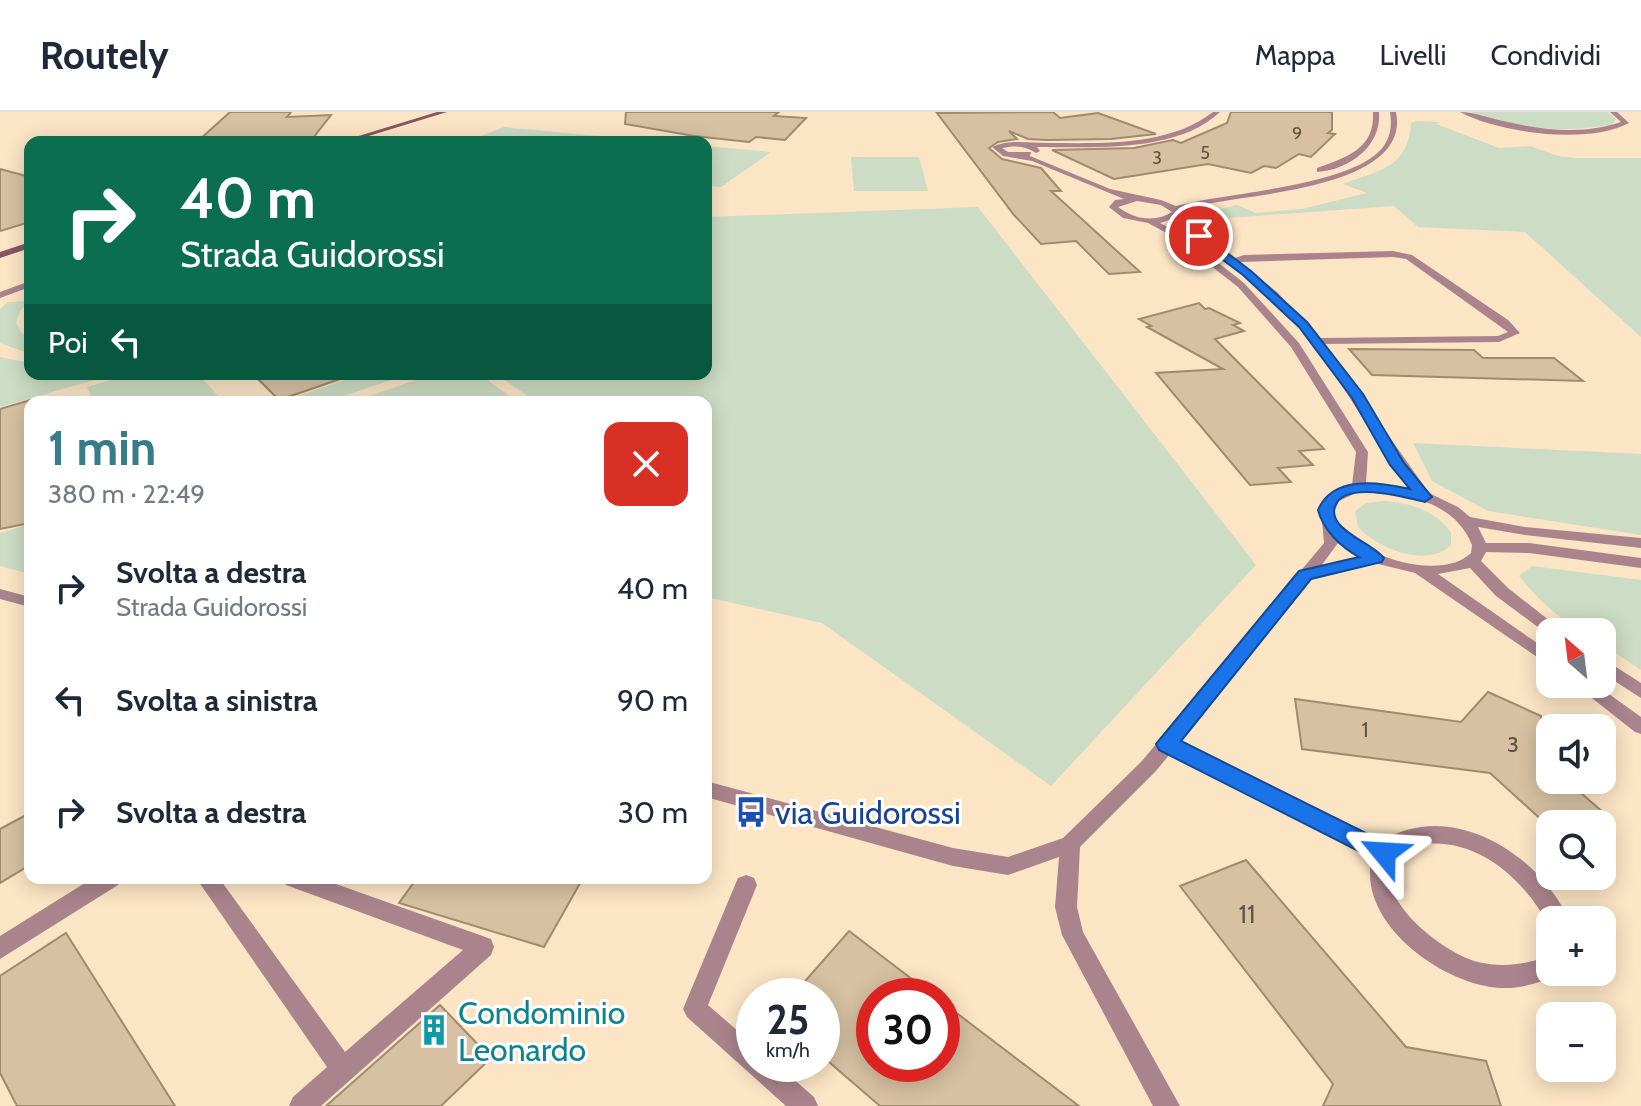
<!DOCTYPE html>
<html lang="it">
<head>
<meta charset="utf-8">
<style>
  body { margin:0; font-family:Cabin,sans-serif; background:#f2f2f3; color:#1f2937; height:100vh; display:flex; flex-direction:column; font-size:30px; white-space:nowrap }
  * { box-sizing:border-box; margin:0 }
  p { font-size:26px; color:#747a83 }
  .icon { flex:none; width:44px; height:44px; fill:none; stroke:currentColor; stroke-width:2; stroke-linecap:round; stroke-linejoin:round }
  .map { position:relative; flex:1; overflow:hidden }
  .side { position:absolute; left:24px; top:284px; width:688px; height:488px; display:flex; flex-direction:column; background:#fff; border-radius:16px; box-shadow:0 4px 20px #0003 }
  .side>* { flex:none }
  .guide { position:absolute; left:24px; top:24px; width:688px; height:244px; border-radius:16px; box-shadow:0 4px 20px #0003; background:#0b6e4f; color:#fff; overflow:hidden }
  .needle { width:52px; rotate:332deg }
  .tools { position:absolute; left:1536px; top:506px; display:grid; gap:16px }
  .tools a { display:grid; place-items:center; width:80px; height:80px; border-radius:16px; background:#fff; box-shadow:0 4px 20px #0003; font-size:40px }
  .speed { position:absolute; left:736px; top:866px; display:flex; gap:16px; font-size:40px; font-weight:700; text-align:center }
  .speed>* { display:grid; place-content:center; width:104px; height:104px; border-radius:50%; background:#fff; box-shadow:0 4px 20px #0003; line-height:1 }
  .speed small { font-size:20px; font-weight:400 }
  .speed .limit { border:12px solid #d22; background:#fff; color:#111 }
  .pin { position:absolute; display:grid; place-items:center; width:68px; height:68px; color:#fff; margin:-34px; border:4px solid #fff; border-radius:50%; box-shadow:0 2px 8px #0007 }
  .me { position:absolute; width:88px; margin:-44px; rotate:297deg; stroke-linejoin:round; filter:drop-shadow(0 0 6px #0008) }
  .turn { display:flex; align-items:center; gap:28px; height:168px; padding:0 24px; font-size:36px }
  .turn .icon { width:104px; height:104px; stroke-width:2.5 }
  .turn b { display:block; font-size:56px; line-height:68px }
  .then { display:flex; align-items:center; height:76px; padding:0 24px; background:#0003; gap:16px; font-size:30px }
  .round { display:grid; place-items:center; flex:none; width:84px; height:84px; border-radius:16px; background:#f2f2f3 }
  .overview { display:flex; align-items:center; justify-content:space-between; height:136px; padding:0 24px }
  h1 { font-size:48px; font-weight:700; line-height:60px; color:#377c89 }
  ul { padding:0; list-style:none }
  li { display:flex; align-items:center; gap:24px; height:112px; padding:0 24px }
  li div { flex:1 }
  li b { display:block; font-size:30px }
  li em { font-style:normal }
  header { display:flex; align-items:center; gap:48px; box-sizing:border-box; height:112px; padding:0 40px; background:#fff; border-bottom:2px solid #e0e1e3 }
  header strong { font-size:38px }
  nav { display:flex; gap:44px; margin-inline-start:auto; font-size:28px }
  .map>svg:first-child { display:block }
  .green { fill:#cddcc4 }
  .building { fill:#d7c1a2; stroke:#a08b6e; stroke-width:2 }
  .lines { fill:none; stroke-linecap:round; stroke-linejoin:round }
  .street { fill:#aa848d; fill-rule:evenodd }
  .secondary { fill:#895562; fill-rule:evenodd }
  .route { fill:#1a73e8; stroke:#114b97; stroke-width:2 }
  .labels { text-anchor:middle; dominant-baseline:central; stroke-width:6; stroke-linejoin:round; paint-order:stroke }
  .far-number-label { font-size:18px; fill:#605443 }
  .number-label { font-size:22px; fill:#605443 }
  .near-number-label { font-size:26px; fill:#605443 }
  .near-transit-label { font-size:32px; fill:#164399; stroke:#fff; text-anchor:start }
  .near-culture-label { font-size:32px; fill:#0d838f; stroke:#fff; text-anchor:start }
</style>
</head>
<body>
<header>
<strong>Routely</strong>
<nav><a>Mappa</a><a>Livelli</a><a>Condividi</a></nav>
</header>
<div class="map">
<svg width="1641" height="994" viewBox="0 0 1641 994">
  <rect width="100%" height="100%" fill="#fce5c5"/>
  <g class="green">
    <path d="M1470 0H1608L1616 7 1613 12C1567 22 1514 16 1470 0Z"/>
    <path d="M1416 9 1440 10 1436 12 1499 36 1530 34 1558 44 1577 46H1641V225L1525 120 1418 115 1394 94 1201 108 1203 101 1237 93 1256 101 1302 97 1367 81 1343 72C1380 58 1408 56 1411 11Z"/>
    <path d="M504 15 663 30H466Z"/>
    <path d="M706 34 771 40 721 75 706 74Z"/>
    <path d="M851 45H919L928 79H854Z"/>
    <path d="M978 95 1256 453 1051 674 822 511 706 485V290H536L496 262H706V105Z"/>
    <path d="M29 189 21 198 16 210 21 220 30 227V242L0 231V197L8 190Z"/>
    <path d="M0 245 30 251V262H115L0 295Z"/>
    <path d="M133 262H198L224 290H104L100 284 92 286 87 275Z"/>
    <path d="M363 262H409L326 290H280Z"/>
    <path d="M433 262H479L518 290H352Z"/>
    <path d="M1413 331 1641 342V423L1488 399 1432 369Z"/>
    <path d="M1386 389C1410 391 1437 399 1451 421V433C1427 457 1377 436 1358 415L1355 399 1366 391Z"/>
    <path d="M30 412V462L0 454V421Z"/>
    <path d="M1532 454 1641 468V558L1602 532V520C1568 520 1540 489 1519 464Z"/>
  </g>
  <g class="building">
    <path d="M230 0H291L287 5 331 3 313 26 197 30Z"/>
    <path d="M626 0H779L774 4 806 6 785 28 756 25 749 30 694 24 625 12Z"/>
    <path d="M1053 0 1060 6 1098 1 1156 22 1111 27 1047 28 1028 27 1009 19 1017 27 998 30 989 36 1002 47 1041 56 1061 79H1051L1140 160 1109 162 1076 129 1041 132 1014 103 937 1Z"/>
    <path d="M1231 0H1332V18L1328 21 1335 22 1311 45 1299 42 1276 56 1264 54 1251 61 1208 52 1114 67 1052 38 1134 36 1173 28 1181 31 1227 11Z"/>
    <path d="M0 57 30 65V110L0 119Z"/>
    <path d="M1199 191 1205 197 1209 196 1240 211 1233 213 1244 219 1215 227 1324 337 1299 339 1313 353 1278 356 1291 370 1250 373 1156 261 1223 257 1147 215 1151 214 1139 207Z"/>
    <path d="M1349 237 1474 238 1483 246H1554L1583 269 1372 263Z"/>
    <path d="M253 262H342L343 266 279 288Z"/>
    <path d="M30 288V411L0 417V297Z"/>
    <path d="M1488 580 1541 604 1539 645 1550 655V668H1566L1604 701 1572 712H1546L1490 661 1302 637 1295 587 1461 610Z"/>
    <path d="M30 701V753L0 771V717Z"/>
    <path d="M1246 748 1406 935 1486 949 1501 994H1323L1333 972 1180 774Z"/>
    <path d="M417 766H583L544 835 399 791Z"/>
    <path d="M849 819 934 884H874V952H942V890L1079 994H880L822 944V884H792Z"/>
    <path d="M66 821 175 994H17L0 961V864Z"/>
    <path d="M440 893 491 946 441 994H326Z"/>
  </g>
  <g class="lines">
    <g class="street">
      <path d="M1213 0H1220C1177 41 1093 35 1037 35L1040 39 1036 41C1026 34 1015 33 1002 36L1008 40H1031L1030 44 1110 77 1161 88 1176 94C1224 81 1354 74 1383 35 1391 24 1392 13 1390 0H1396C1411 72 1266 81 1218 90 1208 92 1192 92 1183 98 1180 100 1178 103 1175 105L1235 146 1244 143 1393 139 1412 143 1508 208 1520 221 1499 230 1324 232 1429 381 1458 395 1470 405 1525 415 1641 426V436L1525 423 1478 415 1486 431H1529L1641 446V456L1529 441 1486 440 1481 449 1508 476 1564 520H1550V524L1496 484 1470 456 1438 462 1550 540V554L1415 461 1374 451 1311 466 1179 630 1381 730C1449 685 1540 742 1569 808H1550V815C1525 769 1481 727 1425 732 1413 733 1399 735 1393 747 1372 787 1445 842 1478 850 1504 856 1526 852 1550 844V860H1559L1558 863C1541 870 1524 876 1505 876 1446 876 1355 811 1372 745L1170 642 1155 660 1080 735 1077 795 1083 820 1180 994H1153L1062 823 1055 795 1059 745 1008 763 953 754 706 685V669L953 736 1008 745 1063 726 1141 650 1324 431C1322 398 1314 385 1352 373L1356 340 1291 235 1238 175 1174 125 1148 111 1123 106 1109 95 1115 88 1124 87 1032 49 1003 44 992 35C1009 27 1028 31 1047 31 1101 31 1168 35 1213 0ZM1137 89 1161 93 1172 100C1154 111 1134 107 1118 95ZM1169 108C1216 140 1263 172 1300 216 1341 265 1371 325 1411 376L1366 371 1368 340 1299 231 1244 171 1180 121 1160 111ZM1393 145 1406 147 1508 220 1498 224 1319 226 1278 181 1240 150ZM1360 379C1403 380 1455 389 1472 433L1471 441C1440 472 1345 442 1334 401L1339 389ZM1338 431 1360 445 1321 454Z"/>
      <path d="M1373 0H1379C1382 34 1349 58 1317 60V56C1347 45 1375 37 1373 0Z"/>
      <path d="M1460 0C1475 0 1488 6 1503 9 1541 18 1583 23 1621 10L1610 0H1617L1629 11C1589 33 1499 21 1460 0Z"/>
      <path d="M30 169V175L0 186V180Z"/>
      <path d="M0 477 30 485V495L0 487Z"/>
      <path d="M1602 546 1641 571V586L1602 561Z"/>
      <path d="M1574 572H1595L1641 605V622L1635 620Z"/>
      <path d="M746 763 754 766 757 773 708 893 754 933V952H776L814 985 818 994H786L687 905 683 897 738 766Z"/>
      <path d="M93 766H122L118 773 0 847V824Z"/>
      <path d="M196 766H219L345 940 463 838 286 773 282 766H319L491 827 494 835 491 843 321 994H289L293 985 327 955Z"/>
    </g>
    <g class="secondary">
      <path d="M437 0H447L349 30H339Z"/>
      <path d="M30 130V136L0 146V140Z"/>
    </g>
  </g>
  <path class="route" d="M1195 122H1202L1251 159 1307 210 1363 282 1404 351 1432 385 1425 390C1405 385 1345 368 1335 394 1333 400 1335 407 1339 412 1352 427 1372 432 1384 446L1382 450 1311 467 1181 629 1392 734 1396 741 1392 749 1384 752 1159 638 1156 632 1299 459 1359 445C1341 435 1323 418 1318 398 1333 363 1378 370 1410 377L1390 353 1352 286 1299 215 1243 163 1195 127Z"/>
  <defs>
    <symbol id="bus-bare" viewBox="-9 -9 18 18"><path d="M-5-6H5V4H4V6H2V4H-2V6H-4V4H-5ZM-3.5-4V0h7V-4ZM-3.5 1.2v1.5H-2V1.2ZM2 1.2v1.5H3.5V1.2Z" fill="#1a4fb4" stroke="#fff" stroke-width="2.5" paint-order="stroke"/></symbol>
    <symbol id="building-bare" viewBox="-9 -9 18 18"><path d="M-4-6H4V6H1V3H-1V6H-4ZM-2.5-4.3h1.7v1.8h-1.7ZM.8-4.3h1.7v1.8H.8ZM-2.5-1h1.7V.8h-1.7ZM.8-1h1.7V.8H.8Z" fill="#0f9aa8" stroke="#fff" stroke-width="2.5" paint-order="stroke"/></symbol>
  </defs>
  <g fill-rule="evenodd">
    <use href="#bus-bare" x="729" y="678" width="44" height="44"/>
    <use href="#building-bare" x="412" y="896" width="44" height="44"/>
  </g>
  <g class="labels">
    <g class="far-number-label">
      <text x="1297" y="22">9</text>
      <text x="1205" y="41">5</text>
      <text x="1157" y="46">3</text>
    </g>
    <g class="number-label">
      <text x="1365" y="617">1</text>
      <text x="1513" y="632">3</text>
    </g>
    <g class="near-number-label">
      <text x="1247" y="802">11</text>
    </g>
    <g class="near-transit-label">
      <text x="775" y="700">via Guidorossi</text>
    </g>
    <g class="near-culture-label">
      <text x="458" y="900">Condominio<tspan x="458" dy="37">Leonardo</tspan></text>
    </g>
  </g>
</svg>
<div class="tools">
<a><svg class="needle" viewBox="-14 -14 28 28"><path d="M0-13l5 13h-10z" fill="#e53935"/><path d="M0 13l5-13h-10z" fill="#747a83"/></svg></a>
<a><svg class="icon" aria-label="sound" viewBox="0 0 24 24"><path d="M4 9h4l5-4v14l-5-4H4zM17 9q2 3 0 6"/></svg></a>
<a><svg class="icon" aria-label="search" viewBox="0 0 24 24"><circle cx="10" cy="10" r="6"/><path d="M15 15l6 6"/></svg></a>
<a>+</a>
<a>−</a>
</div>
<div class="speed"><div>25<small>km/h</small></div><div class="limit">30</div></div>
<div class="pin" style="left:1199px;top:124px;background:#d93025"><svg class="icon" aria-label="arrive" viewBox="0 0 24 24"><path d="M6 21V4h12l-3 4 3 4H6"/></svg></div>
<svg class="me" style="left:1384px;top:741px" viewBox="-20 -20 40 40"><path d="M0-17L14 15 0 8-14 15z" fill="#1a73e8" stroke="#fff" stroke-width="4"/></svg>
<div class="guide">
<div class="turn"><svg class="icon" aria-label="right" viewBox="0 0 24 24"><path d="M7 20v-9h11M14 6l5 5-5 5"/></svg><div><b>40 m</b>Strada Guidorossi</div></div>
<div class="then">Poi<svg class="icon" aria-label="left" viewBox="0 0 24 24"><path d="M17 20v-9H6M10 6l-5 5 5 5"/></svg></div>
</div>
<section class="side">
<div class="overview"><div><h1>1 min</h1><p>380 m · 22:49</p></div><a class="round" style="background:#d93025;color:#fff"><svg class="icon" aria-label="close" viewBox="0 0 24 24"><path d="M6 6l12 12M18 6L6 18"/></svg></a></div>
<ul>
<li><svg class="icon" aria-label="right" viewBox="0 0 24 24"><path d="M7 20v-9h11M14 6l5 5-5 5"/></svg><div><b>Svolta a destra</b><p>Strada Guidorossi</p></div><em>40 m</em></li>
<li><svg class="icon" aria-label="left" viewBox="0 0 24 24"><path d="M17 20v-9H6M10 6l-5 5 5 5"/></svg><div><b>Svolta a sinistra</b></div><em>90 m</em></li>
<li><svg class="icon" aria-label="right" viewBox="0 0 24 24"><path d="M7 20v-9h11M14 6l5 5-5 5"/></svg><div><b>Svolta a destra</b></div><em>30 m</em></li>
</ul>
</section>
</div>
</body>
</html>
